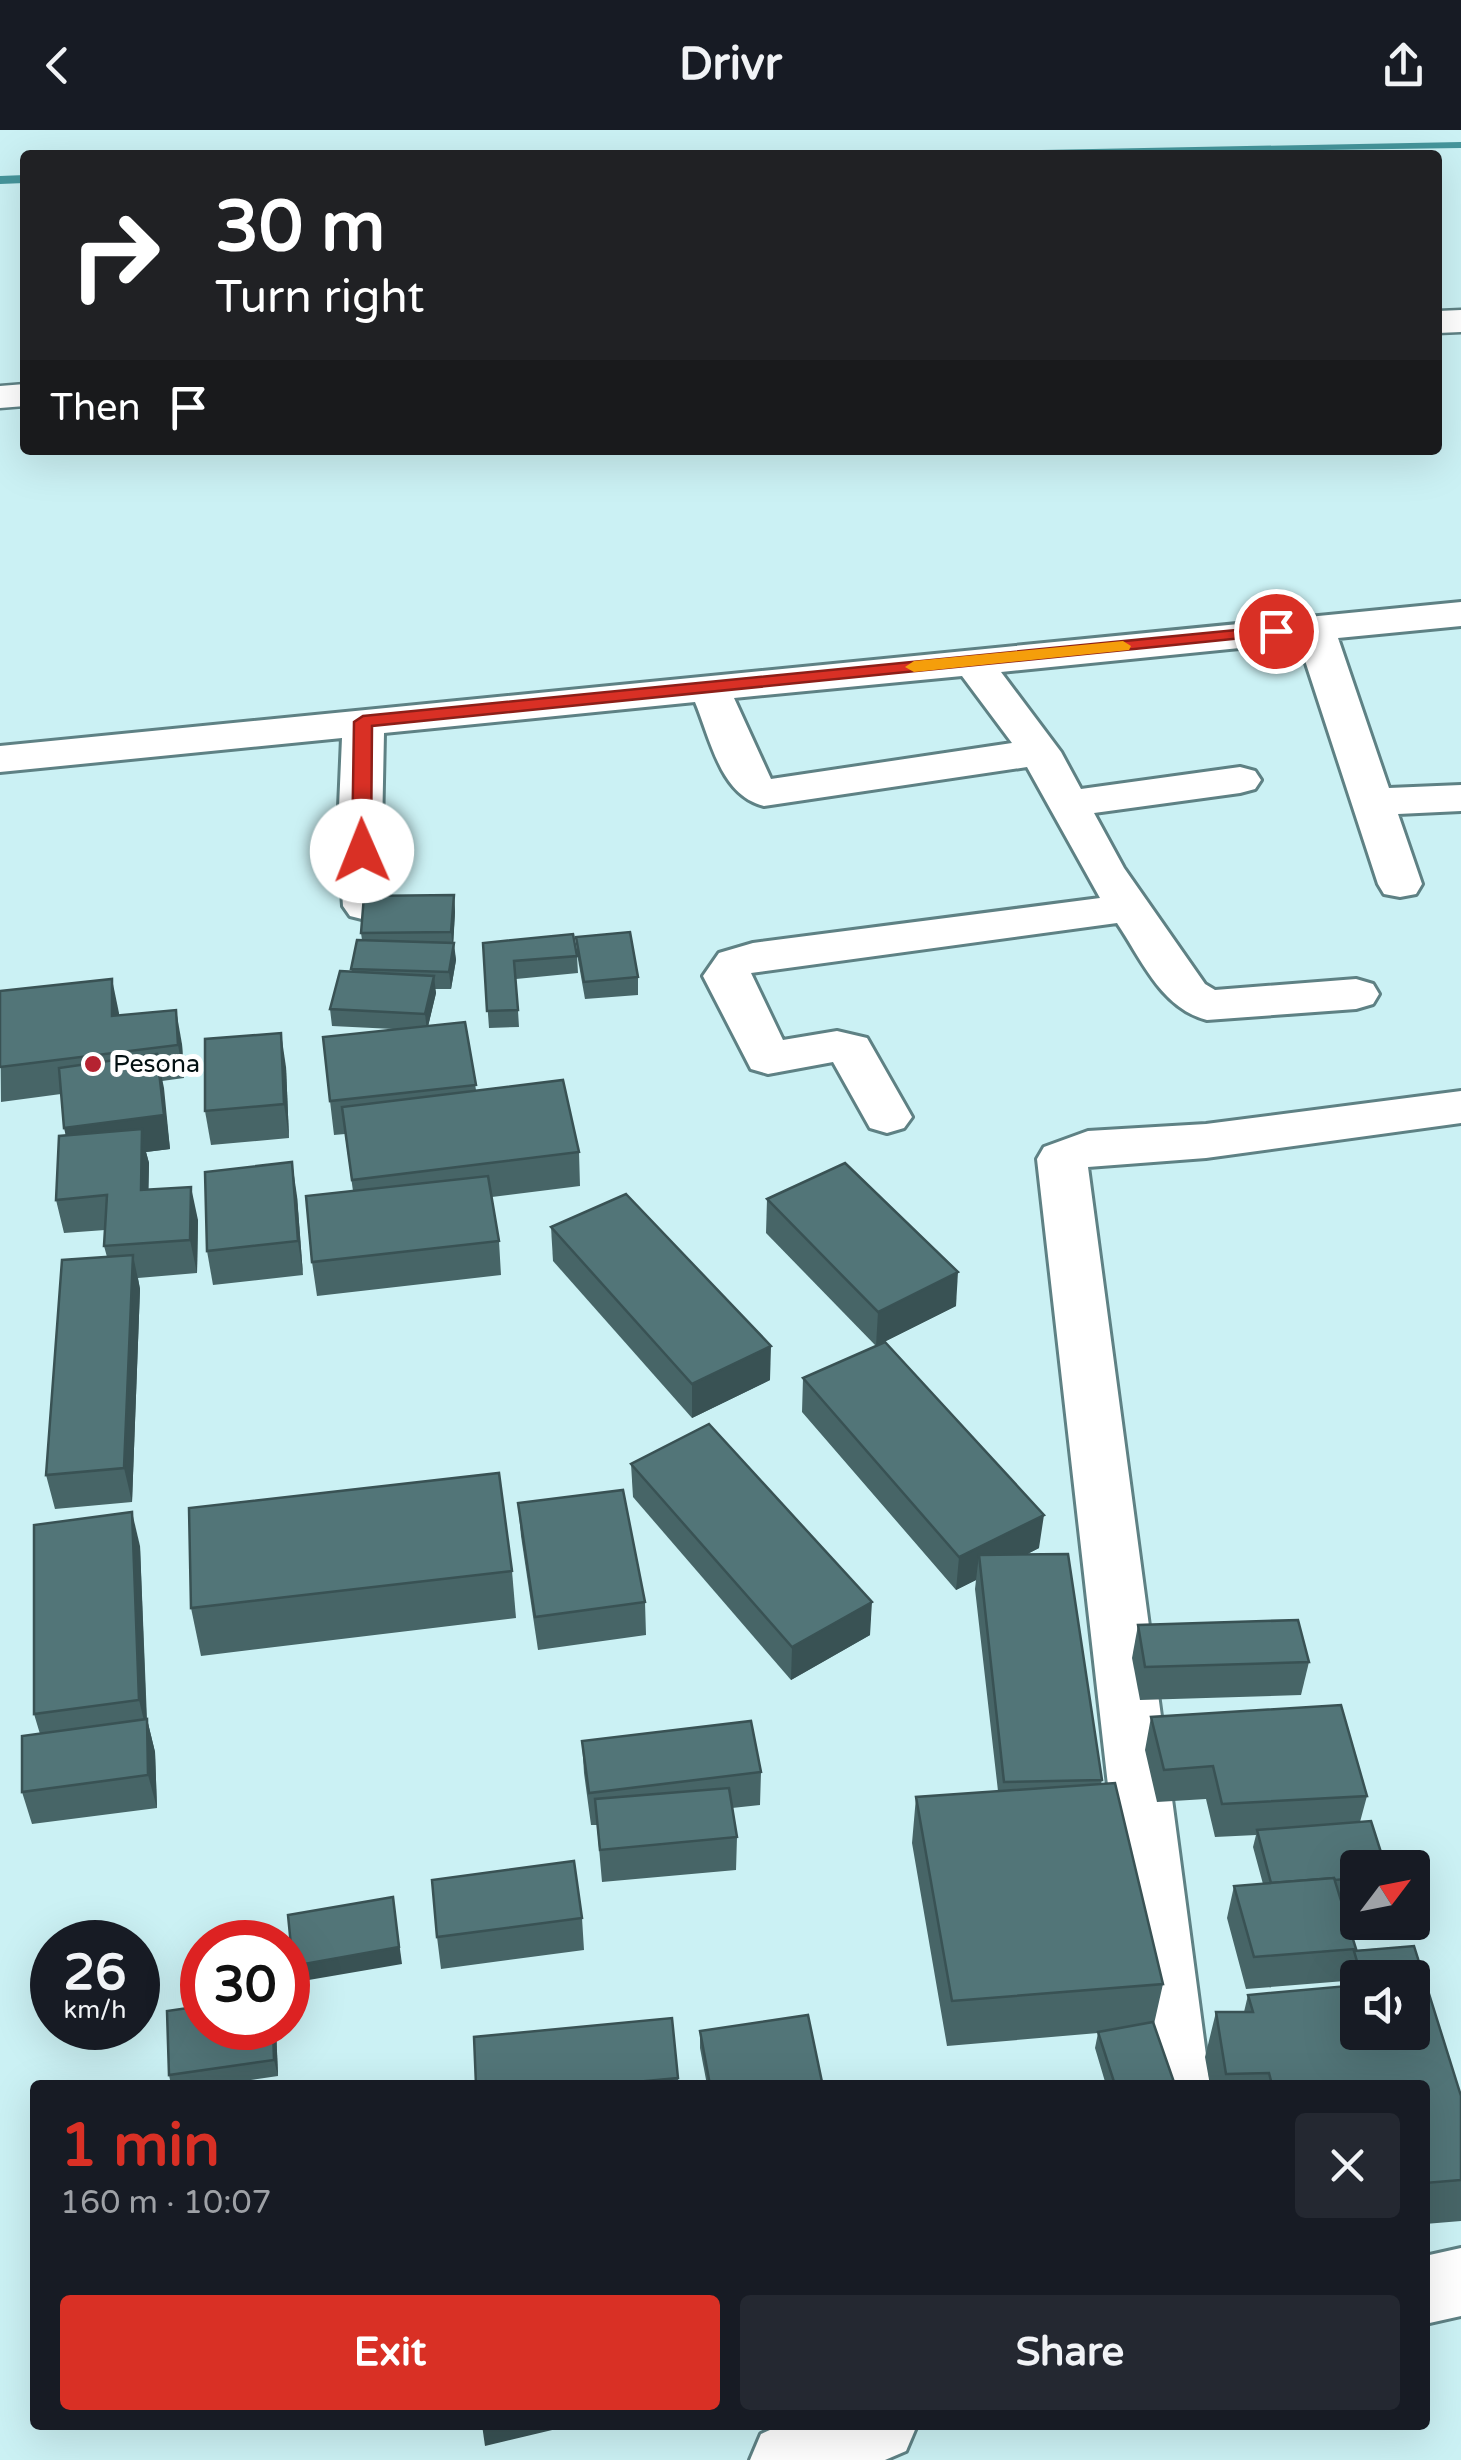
<!DOCTYPE html>
<html lang="en">
<head>
<meta charset="utf-8">
<style>
  body { margin:0; font-family:"Varela Round",sans-serif; background:#242831; color:#f1f3f6; height:100vh; display:flex; flex-direction:column; font-size:38px; white-space:nowrap }
  * { box-sizing:border-box; margin:0 }
  p { font-size:32px; color:#9ea1a6 }
  .icon { flex:none; width:55px; height:55px; fill:none; stroke:currentColor; stroke-width:2; stroke-linecap:round; stroke-linejoin:round }
  .map { position:relative; flex:1; overflow:hidden }
  .sheet { position:absolute; left:30px; top:1950px; width:1400px; height:350px; display:flex; flex-direction:column; background:#171b24; border-radius:10px; box-shadow:0 10px 40px #0002 }
  .sheet>* { flex:none }
  .hud { position:absolute; left:20px; top:20px; width:1422px; height:305px; border-radius:10px; box-shadow:0 10px 40px #0002; background:#202124; color:#fff; overflow:hidden }
  .needle { width:65px; rotate:58deg }
  .controls { position:absolute; left:1340px; top:1720px; display:grid; gap:20px }
  .controls a { display:grid; place-items:center; width:90px; height:90px; border-radius:10px; background:#171b24; box-shadow:0 10px 40px #0002; font-size:50px }
  .speed { position:absolute; left:30px; top:1790px; display:flex; gap:20px; font-size:50px; font-weight:700; text-align:center }
  .speed>* { display:grid; place-content:center; width:130px; height:130px; border-radius:50%; background:#171b24; box-shadow:0 10px 40px #0002; line-height:1 }
  .speed small { font-size:25px; font-weight:400 }
  .speed .limit { border:15px solid #d22; background:#fff; color:#111 }
  .pin { position:absolute; display:grid; place-items:center; width:85px; height:85px; color:#fff; margin:-42px; border:5px solid #fff; border-radius:50%; box-shadow:0 2px 10px #0007 }
  .me { position:absolute; width:110px; margin:-55px; rotate:359deg; stroke-linejoin:round; filter:drop-shadow(0 0 8px #0008) }
  .turn { display:flex; align-items:center; gap:35px; height:210px; padding:0 30px; font-size:45px }
  .turn .icon { width:130px; height:130px; stroke-width:2.5 }
  .turn b { display:block; font-size:70px; line-height:85px }
  .then { display:flex; align-items:center; height:95px; padding:0 30px; background:#0003; gap:20px; font-size:38px }
  .round { display:grid; place-items:center; flex:none; width:105px; height:105px; border-radius:10px; background:#242831 }
  .headline { display:flex; align-items:center; justify-content:space-between; height:170px; padding:0 30px }
  h1 { font-size:60px; font-weight:700; line-height:75px; color:#d93025 }
  .primary-button { display:flex; gap:20px; margin-top:auto; padding:20px 30px }
  .primary-button a { flex:1; height:115px; border-radius:10px; background:#d93025; color:#fff; font-size:40px; font-weight:700; line-height:115px; text-align:center }
  .primary-button a+a { background:#242831; color:#f1f3f6 }
  header { display:flex; justify-content:space-between; align-items:center; height:130px; padding:0 30px; background:#171b24; font-size:45px; font-weight:700 }
  .map>svg:first-child { display:block }
  .lines { fill:none; stroke-linecap:round; stroke-linejoin:round }
  .stream { fill:#45959b; fill-rule:evenodd }
  .minor-casing { stroke:#5e8184; stroke-width:6 }
  .secondary-casing { stroke:#5e8184; stroke-width:5 }
  .minor { fill:#fff; fill-rule:evenodd }
  .secondary { fill:#fff; fill-rule:evenodd }
  .wall { fill:#476567; fill-rule:evenodd }
  .shaded-wall { fill:#395254 }
  .building { fill:#527578; stroke:#395254; stroke-width:2.5 }
  .route { fill:#d93025; stroke:#8d1f18; stroke-width:2.5 }
  .slow { fill:#f59e0b }
  .poi-dot { fill:#b52331; stroke:#fff; stroke-width:4 }
  .labels { text-anchor:middle; dominant-baseline:central; stroke-width:10; stroke-linejoin:round; paint-order:stroke }
  .poi-label { font-size:25px; fill:#041113; stroke:#fff; text-anchor:start }
</style>
</head>
<body>
<header><svg class="icon" aria-label="back" viewBox="0 0 24 24"><path d="M15 5l-7 7 7 7"/></svg>Drivr<svg class="icon" aria-label="share" viewBox="0 0 24 24"><path d="M12 15V3M7 8l5-5 5 5M5 13v7h14v-7"/></svg></header>
<div class="map">
<svg width="1461" height="2330" viewBox="0 0 1461 2330">
  <rect width="100%" height="100%" fill="#cbf1f4"/>
  <g class="lines">
    <g class="stream">
      <path d="M1461 12V18L984 25 990 21Z"/>
      <path d="M25 45V53L0 54V46Z"/>
    </g>
    <defs>
      <g id="minor">
        <path d="M1461 472V496L1338 508 1389 658 1461 655V681L1398 684 1422 754 1416 764 1400 767 1384 764 1378 754 1299 512 1001 542 1061 622 1081 659 1240 637 1255 641 1261 650 1255 659 1240 663 1094 683 1124 738 1205 854 1215 860 1356 849 1373 854 1379 864 1373 874 1356 879 1207 890C1161 878 1142 830 1117 793L751 843 783 910 837 901 867 908 912 987 904 998 887 1003 870 998 833 932 768 944 751 939 703 846 719 823 753 813 1100 768 1027 637 764 676C720 665 711 610 695 572L384 603 382 701 389 776 382 786 366 790 350 786 343 776 338 701 342 608 0 642V616ZM962 546 1012 613 771 649 734 568Z"/>
        <path d="M1461 961V993L1206 1028 1088 1037 1210 1955H1142L1037 1029 1044 1017 1088 1001 1206 994Z"/>
        <path d="M1461 2118V2186L1425 2194V2126Z"/>
        <path d="M781 2295H917L906 2321 885 2330H750L761 2304Z"/>
      </g>
      <g id="secondary">
        <path d="M1461 180V202L1438 203V181Z"/>
        <path d="M25 254V276L0 278V256Z"/>
      </g>
    </defs>
    <use href="#minor" class="minor-casing"/>
    <use href="#secondary" class="secondary-casing"/>
    <use href="#minor" class="minor"/>
    <use href="#secondary" class="secondary"/>
  </g>
  <g class="wall">
    <path d="M454 765 455 782 453 813 456 830 451 859H435L436 863 428 896 465 892 476 960 579 1022 580 1056 492 1067 499 1111 501 1145 317 1166 312 1132 353 1061 345 1004 334 1005 330 971 393 899 332 896 330 879 351 842 362 810 361 803Z"/>
    <path d="M576 807 638 847V865L585 869 577 824Z"/>
    <path d="M483 813 577 826 578 843 516 849 519 897 489 898Z"/>
    <path d="M0 861 119 886 182 914 184 948 162 951 170 1019 146 1022 149 1033 148 1060 198 1090 197 1143 138 1148 140 1159 132 1372 55 1379 46 1345 107 1127 104 1116 105 1100 64 1103 56 1070 66 1006 61 964 1 972Z"/>
    <path d="M286 937 289 1008 211 1015 205 981Z"/>
    <path d="M297 1066 303 1145 213 1155 207 1121Z"/>
    <path d="M767 1069 956 1176 876 1216 766 1103Z"/>
    <path d="M551 1097 770 1250 692 1288 553 1131Z"/>
    <path d="M803 1248 1039 1418 1027 1424 1102 1650 1101 1654 1163 1854 1154 1894 1175 1955H1106L1095 1918 1098 1903 947 1916 912 1713 916 1667 998 1661 975 1459 976 1450 956 1460 802 1282Z"/>
    <path d="M631 1334 870 1505 791 1550 633 1367Z"/>
    <path d="M518 1373 645 1472 646 1505 538 1520 521 1406Z"/>
    <path d="M140 1416 147 1589 155 1622 157 1678 32 1694 22 1662 40 1604 34 1584Z"/>
    <path d="M512 1441 516 1488 201 1526 191 1478Z"/>
    <path d="M1138 1495 1309 1532 1301 1565 1140 1570 1132 1528Z"/>
    <path d="M1341 1575 1367 1666 1360 1692 1371 1691 1386 1738H1358V1765L1340 1766 1356 1820 1414 1816 1461 1966V2091L1425 2094V1955H1210L1205 1927 1216 1882H1244L1248 1865 1344 1856 1345 1851 1246 1859 1227 1788 1234 1756 1263 1754 1253 1717 1256 1705 1215 1707 1206 1669 1157 1672 1145 1620 1151 1587ZM1358 1848H1412V1902H1358Z"/>
    <path d="M582 1611 761 1642 760 1675 732 1678 737 1707 736 1740 602 1752 597 1695H591L584 1643Z"/>
    <path d="M582 1788 584 1820 441 1839 437 1807Z"/>
    <path d="M202 1898H276L278 1946 216 1955H171L169 1945Z"/>
    <path d="M700 1901 822 1952V1955H707L700 1918Z"/>
    <path d="M678 1948V1955H476Z"/>
  </g>
  <g class="shaded-wall">
    <path d="M454 765 455 782 453 819 451 802Z"/>
    <path d="M454 813 456 830 451 859 449 842Z"/>
    <path d="M434 846 436 863 427 901 425 884Z"/>
    <path d="M112 849 119 883 118 920 112 886Z"/>
    <path d="M176 880 182 914 184 948 178 915Z"/>
    <path d="M281 903 286 937 289 1008 284 974Z"/>
    <path d="M157 924 164 958 170 1019 146 1022 149 1033 148 1094 72 1032 64 998Z"/>
    <path d="M292 1032 297 1066 303 1145 298 1111Z"/>
    <path d="M191 1057 198 1090 197 1143 190 1110Z"/>
    <path d="M133 1125 140 1159 132 1372 124 1338Z"/>
    <path d="M958 1142 956 1176 876 1216 878 1182Z"/>
    <path d="M771 1216 770 1250 692 1288V1254Z"/>
    <path d="M132 1382 140 1416 147 1603 139 1570Z"/>
    <path d="M1044 1385 1039 1418 981 1448 979 1425 976 1450 956 1460 959 1427Z"/>
    <path d="M872 1472 870 1505 791 1550 792 1517Z"/>
    <path d="M147 1589 155 1622 157 1678 148 1645Z"/>
    <path d="M393 1767 402 1834 297 1852 293 1836Z"/>
    <path d="M273 1898H276L278 1946 274 1930Z"/>
    <path d="M482 2295H569V2296L485 2316Z"/>
  </g>
  <g class="building">
    <path d="M454 765 451 802 361 803 364 766Z"/>
    <path d="M630 802 638 847 584 852 576 807Z"/>
    <path d="M573 804 577 826 514 831 518 880 487 881 483 813Z"/>
    <path d="M357 810 454 813 449 842 351 839Z"/>
    <path d="M340 841 434 846 425 884 330 879Z"/>
    <path d="M112 849V886L176 880 178 915 0 937V861Z"/>
    <path d="M465 892 476 955 330 971 323 907Z"/>
    <path d="M281 903 284 974 205 981V909Z"/>
    <path d="M157 924 164 985 64 998 59 938Z"/>
    <path d="M563 950 579 1022 352 1050 342 977Z"/>
    <path d="M142 999 141 1060 191 1057 190 1110 104 1116 107 1065 56 1070 59 1006Z"/>
    <path d="M292 1032 298 1111 207 1121 205 1042Z"/>
    <path d="M845 1033 958 1142 878 1182 767 1069Z"/>
    <path d="M488 1046 499 1111 312 1132 306 1066Z"/>
    <path d="M626 1064 771 1216 692 1254 551 1097Z"/>
    <path d="M133 1125 124 1338 46 1345 62 1130Z"/>
    <path d="M885 1212 1044 1385 959 1427 803 1248Z"/>
    <path d="M709 1294 872 1472 792 1517 631 1334Z"/>
    <path d="M499 1343 512 1441 191 1478 189 1378Z"/>
    <path d="M623 1360 645 1472 535 1487 518 1373Z"/>
    <path d="M132 1382 139 1570 34 1584V1395Z"/>
    <path d="M1068 1424 1102 1650 1004 1652 979 1425Z"/>
    <path d="M1298 1490 1309 1532 1145 1537 1138 1495Z"/>
    <path d="M1341 1575 1367 1666 1222 1674 1213 1636 1164 1640 1151 1587Z"/>
    <path d="M147 1589 148 1645 22 1662V1606Z"/>
    <path d="M751 1591 761 1642 589 1663 582 1611Z"/>
    <path d="M1115 1653 1163 1854 952 1871 916 1667Z"/>
    <path d="M729 1658 737 1707 600 1720 595 1669Z"/>
    <path d="M1371 1691 1386 1738H1358V1748L1335 1750 1334 1748 1271 1753 1257 1700Z"/>
    <path d="M574 1731 582 1788 437 1807 432 1750Z"/>
    <path d="M1334 1748 1356 1819 1254 1827 1234 1756Z"/>
    <path d="M393 1767 399 1817 293 1836 288 1785Z"/>
    <path d="M1414 1816 1461 1966V2050L1425 2053V1955H1272L1269 1943 1226 1944 1216 1882H1253L1248 1865 1358 1855V1902H1412V1848H1362L1354 1821Z"/>
    <path d="M202 1876V1898H273L274 1930 169 1945 167 1881Z"/>
    <path d="M808 1885 822 1952 801 1955H710L700 1901Z"/>
    <path d="M672 1888 678 1948 603 1955H476L474 1907Z"/>
    <path d="M1153 1892 1175 1955H1115L1098 1902Z"/>
  </g>
  <path class="route" d="M1276 496 1282 497V504L372 596 371 721 362 727 352 721 354 592 363 586Z"/>
  <path class="slow" d="M1123 511 1131 516 1129 520 914 542 905 537 914 531Z"/>
  <circle class="poi-dot" cx="93" cy="934" r="10"/>
  <g class="labels">
    <g class="poi-label">
      <text x="113" y="934">Pesona</text>
    </g>
  </g>
</svg>
<div class="controls">
<a><svg class="needle" viewBox="-14 -14 28 28"><path d="M0-13l5 13h-10z" fill="#e53935"/><path d="M0 13l5-13h-10z" fill="#9ea1a6"/></svg></a>
<a><svg class="icon" aria-label="sound" viewBox="0 0 24 24"><path d="M4 9h4l5-4v14l-5-4H4zM17 9q2 3 0 6"/></svg></a>
</div>
<div class="speed"><div>26<small>km/h</small></div><div class="limit">30</div></div>
<div class="pin" style="left:1276px;top:501px;background:#d93025"><svg class="icon" aria-label="arrive" viewBox="0 0 24 24"><path d="M6 21V4h12l-3 4 3 4H6"/></svg></div>
<svg class="me" style="left:362px;top:721px" viewBox="-20 -20 40 40"><circle r="19" fill="#fff"/><path d="M0-13L10 11 0 6-10 11z" fill="#d93025"/></svg>
<div class="hud">
<div class="turn"><svg class="icon" aria-label="right" viewBox="0 0 24 24"><path d="M7 20v-9h11M14 6l5 5-5 5"/></svg><div><b>30 m</b>Turn right</div></div>
<div class="then">Then<svg class="icon" aria-label="arrive" viewBox="0 0 24 24"><path d="M6 21V4h12l-3 4 3 4H6"/></svg></div>
</div>
<section class="sheet">
<div class="headline"><div><h1>1 min</h1><p>160 m · 10:07</p></div><a class="round"><svg class="icon" aria-label="close" viewBox="0 0 24 24"><path d="M6 6l12 12M18 6L6 18"/></svg></a></div>
<div class="primary-button"><a>Exit</a><a>Share</a></div>
</section>
</div>
</body>
</html>
